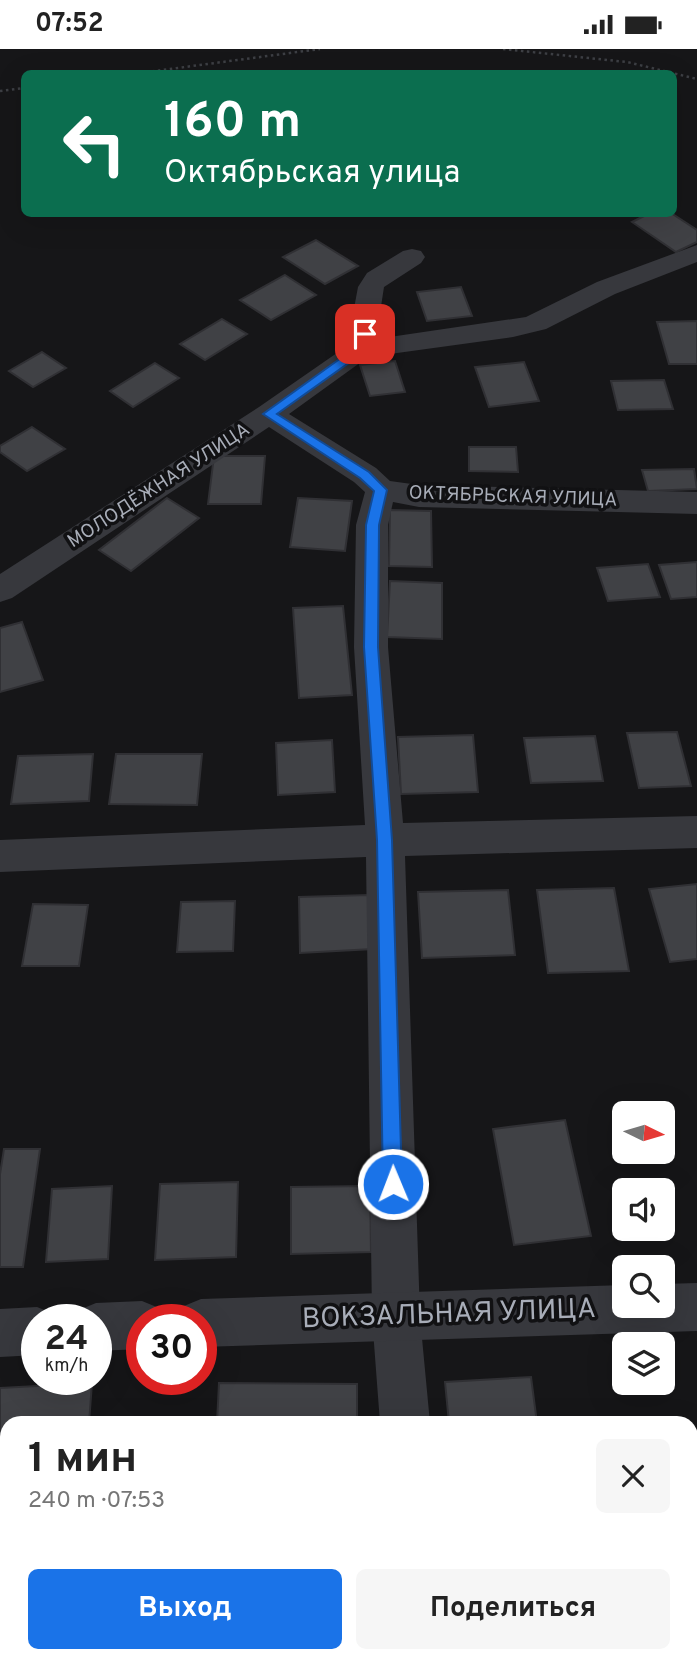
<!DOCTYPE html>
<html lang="ru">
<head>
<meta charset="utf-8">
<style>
  body { margin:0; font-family:Overpass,sans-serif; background:#f6f6f6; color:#222; height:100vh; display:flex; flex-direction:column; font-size:26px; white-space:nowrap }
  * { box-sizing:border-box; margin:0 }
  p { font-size:23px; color:#767676 }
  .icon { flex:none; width:38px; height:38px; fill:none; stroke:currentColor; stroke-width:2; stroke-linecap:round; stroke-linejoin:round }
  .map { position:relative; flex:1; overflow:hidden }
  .drawer { position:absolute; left:0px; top:1367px; width:698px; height:247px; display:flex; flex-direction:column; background:#fff; border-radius:21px 21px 0 0; box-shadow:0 7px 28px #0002 }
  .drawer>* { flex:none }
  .hud { position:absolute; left:21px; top:21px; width:656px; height:147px; border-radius:10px; box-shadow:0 7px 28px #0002; background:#0b6e4f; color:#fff; overflow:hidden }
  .needle { width:46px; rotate:95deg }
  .buttons { position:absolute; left:612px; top:1052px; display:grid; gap:14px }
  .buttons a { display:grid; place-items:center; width:63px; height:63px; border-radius:10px; background:#fff; box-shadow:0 7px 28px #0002; font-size:35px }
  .speed { position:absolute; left:21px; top:1255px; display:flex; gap:14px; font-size:35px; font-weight:700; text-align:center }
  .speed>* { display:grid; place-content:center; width:91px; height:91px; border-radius:50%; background:#fff; box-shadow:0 7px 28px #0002; line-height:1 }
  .speed small { font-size:18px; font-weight:400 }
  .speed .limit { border:10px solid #d22; background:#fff; color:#111 }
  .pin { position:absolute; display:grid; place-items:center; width:60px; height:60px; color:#fff; margin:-30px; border-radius:14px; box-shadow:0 4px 10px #0006 }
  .me { position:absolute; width:77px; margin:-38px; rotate:359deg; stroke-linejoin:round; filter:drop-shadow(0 0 5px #0008) }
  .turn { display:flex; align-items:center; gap:24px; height:147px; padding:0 28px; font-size:32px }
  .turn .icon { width:91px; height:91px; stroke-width:2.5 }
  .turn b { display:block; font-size:49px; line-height:60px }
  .round { display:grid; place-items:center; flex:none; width:74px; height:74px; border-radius:10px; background:#f6f6f6 }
  .head { display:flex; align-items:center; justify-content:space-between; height:119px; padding:0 28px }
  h1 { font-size:42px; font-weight:700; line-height:52px }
  .primary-button { display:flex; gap:14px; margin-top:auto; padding:14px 28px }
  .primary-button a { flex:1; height:80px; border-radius:10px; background:#1a73e8; color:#fff; font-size:28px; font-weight:700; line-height:80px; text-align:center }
  .primary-button a+a { background:#f6f6f6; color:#222 }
  .status { display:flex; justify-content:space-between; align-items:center; height:49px; padding:0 35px; background:#fff; direction:ltr }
  .status svg { height:19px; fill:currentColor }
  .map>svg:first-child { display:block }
  .building { fill:#404145; stroke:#303034; stroke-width:2 }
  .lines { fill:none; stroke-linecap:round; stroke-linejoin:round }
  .path { stroke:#3d3f44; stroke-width:2.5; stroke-dasharray:2.5 3.5; stroke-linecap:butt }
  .minor { fill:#37383d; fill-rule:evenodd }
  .tertiary { fill:#37383d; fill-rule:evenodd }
  .route { fill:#1a73e8; stroke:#114b97; stroke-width:2 }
  .labels { text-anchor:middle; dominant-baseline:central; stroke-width:7; stroke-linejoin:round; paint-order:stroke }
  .far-street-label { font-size:19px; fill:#a8adb8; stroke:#111113 }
  .near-street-label { font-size:28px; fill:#a8adb8; stroke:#111113 }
</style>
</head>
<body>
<div class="status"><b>07:52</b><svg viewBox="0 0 49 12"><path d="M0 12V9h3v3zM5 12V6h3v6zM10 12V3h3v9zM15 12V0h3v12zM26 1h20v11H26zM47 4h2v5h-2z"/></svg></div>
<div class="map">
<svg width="697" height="1612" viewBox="0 0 697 1612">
  <rect width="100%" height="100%" fill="#161618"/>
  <g class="building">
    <path d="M650 164H671L697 181V193L676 203 632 173Z"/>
    <path d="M316 191 358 217 325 235 283 208Z"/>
    <path d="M285 226 316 246 271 271 240 251Z"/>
    <path d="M461 238 472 267 427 272 417 243Z"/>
    <path d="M222 270 247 285 205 311 180 295Z"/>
    <path d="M697 272V315H669L657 273Z"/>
    <path d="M42 303 66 319 33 338 9 322Z"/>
    <path d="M395 312 405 343 370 347 360 316Z"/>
    <path d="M524 313 539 352 489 358 475 318Z"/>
    <path d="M155 314 179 329 133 358 110 342Z"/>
    <path d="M664 331 673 360 618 361 611 332Z"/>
    <path d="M32 378 65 400 27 422 0 403V397Z"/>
    <path d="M469 398H516L518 423 469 422Z"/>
    <path d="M214 407H265L261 455H208Z"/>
    <path d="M694 420 697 440 648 442 642 421Z"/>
    <path d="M167 449 199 469 131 522 99 501Z"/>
    <path d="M298 449 352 452 345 502 290 498Z"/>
    <path d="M390 461 431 462 432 518 389 517Z"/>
    <path d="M697 513V548L671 550 659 516Z"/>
    <path d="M648 515 660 548 608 552 597 519Z"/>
    <path d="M390 532 442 534V590L387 588Z"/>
    <path d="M343 557 352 646 299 649 293 559Z"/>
    <path d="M22 573 43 631 0 643V579Z"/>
    <path d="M677 683 691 737 639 739 627 684Z"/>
    <path d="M473 686 478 743 401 745 398 688Z"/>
    <path d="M595 687 603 732 531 734 524 689Z"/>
    <path d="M332 691 335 743 278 746 276 694Z"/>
    <path d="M93 705 89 752 11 755 18 707Z"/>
    <path d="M116 705H202L197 756 109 755Z"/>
    <path d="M697 835V910L670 913 649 840Z"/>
    <path d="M614 839 629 922 548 924 537 841Z"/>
    <path d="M508 841 515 906 422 909 418 843Z"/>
    <path d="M369 846 373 900 300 904 299 848Z"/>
    <path d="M235 852 233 902 177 903 181 853Z"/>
    <path d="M33 855 88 856 79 917H22Z"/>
    <path d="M565 1071 591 1187 514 1196 493 1080Z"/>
    <path d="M4 1100H40L23 1218H0V1125Z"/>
    <path d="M238 1133 236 1208 155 1211 160 1135Z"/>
    <path d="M112 1137 108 1210 46 1213 52 1140Z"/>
    <path d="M370 1137 371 1203 291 1205V1138Z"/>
    <path d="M531 1328 537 1374H449L445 1333Z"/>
    <path d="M92 1334 89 1374H7V1427H0V1339Z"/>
    <path d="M219 1334 357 1335V1374H217Z"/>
  </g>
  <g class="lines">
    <g class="path">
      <path d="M503 0 627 13 697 30"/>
      <path d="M140 24 320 0"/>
      <path d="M0 42 24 39"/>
    </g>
    <g class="minor">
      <path d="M697 196V213L615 245 546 280 513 288 368 308 289 365 376 419 390 432 419 436 697 443V465L419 458 393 453 388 476V598L403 774 697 767V799L405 807 420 1268 430 1374H380L372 1268 366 808 0 823V791L365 776 354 598 356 476 365 443 354 433 269 378 12 549 0 553V525L259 358 347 297 358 238 367 224 403 202 412 200 421 202 425 208 421 214 384 238 376 290 526 268 597 233Z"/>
      <path d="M397 1606H453L454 1612H398Z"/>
    </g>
    <g class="tertiary">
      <path d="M697 1234V1282L201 1298V1270H178L184 1257 201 1250 625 1236V1256H663V1235Z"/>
      <path d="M142 1252 159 1259 164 1270H142V1300L96 1302V1270H75L79 1261 96 1254Z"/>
      <path d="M37 1258 54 1265 56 1270H37V1306L0 1308V1260Z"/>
    </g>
  </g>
  <path class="route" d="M360 283 370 285 364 303 277 365 369 423 387 441 379 476 378 598 392 791 402 1135 400 1142 393 1145 386 1142 383 1135 377 791 364 598 366 476 374 442 360 429 263 365 355 299Z"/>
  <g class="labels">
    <g class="far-street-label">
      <text transform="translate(159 437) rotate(-33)">МОЛОДЁЖНАЯ УЛИЦА</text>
      <text transform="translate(513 448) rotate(2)">ОКТЯБРЬСКАЯ УЛИЦА</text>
    </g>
    <g class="near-street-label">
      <text transform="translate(449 1266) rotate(-2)">ВОКЗАЛЬНАЯ УЛИЦА</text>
    </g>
  </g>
</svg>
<div class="buttons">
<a><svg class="needle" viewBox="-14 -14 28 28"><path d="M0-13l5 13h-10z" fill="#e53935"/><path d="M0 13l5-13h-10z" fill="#767676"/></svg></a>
<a><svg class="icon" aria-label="sound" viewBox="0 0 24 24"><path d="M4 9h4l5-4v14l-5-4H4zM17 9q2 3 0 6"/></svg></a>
<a><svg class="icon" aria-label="search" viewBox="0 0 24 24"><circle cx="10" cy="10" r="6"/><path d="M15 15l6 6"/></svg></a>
<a><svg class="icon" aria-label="layers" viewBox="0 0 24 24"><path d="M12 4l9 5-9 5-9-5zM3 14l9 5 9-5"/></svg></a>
</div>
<div class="speed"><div>24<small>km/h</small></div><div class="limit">30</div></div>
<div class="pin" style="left:365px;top:285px;background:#d93025"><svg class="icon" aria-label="arrive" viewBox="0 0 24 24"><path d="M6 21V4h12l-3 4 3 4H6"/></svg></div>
<svg class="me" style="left:393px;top:1135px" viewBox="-20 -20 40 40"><circle r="17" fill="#1a73e8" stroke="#fff" stroke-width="3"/><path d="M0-11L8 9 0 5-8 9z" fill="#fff"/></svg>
<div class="hud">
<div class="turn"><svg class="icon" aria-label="left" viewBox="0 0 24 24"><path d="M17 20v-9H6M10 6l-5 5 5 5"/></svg><div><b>160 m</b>Октябрьская улица</div></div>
</div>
<section class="drawer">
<div class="head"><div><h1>1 мин</h1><p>240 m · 07:53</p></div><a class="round"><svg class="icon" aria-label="close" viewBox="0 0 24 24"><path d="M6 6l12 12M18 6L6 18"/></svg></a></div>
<div class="primary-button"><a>Выход</a><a>Поделиться</a></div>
</section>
</div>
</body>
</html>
